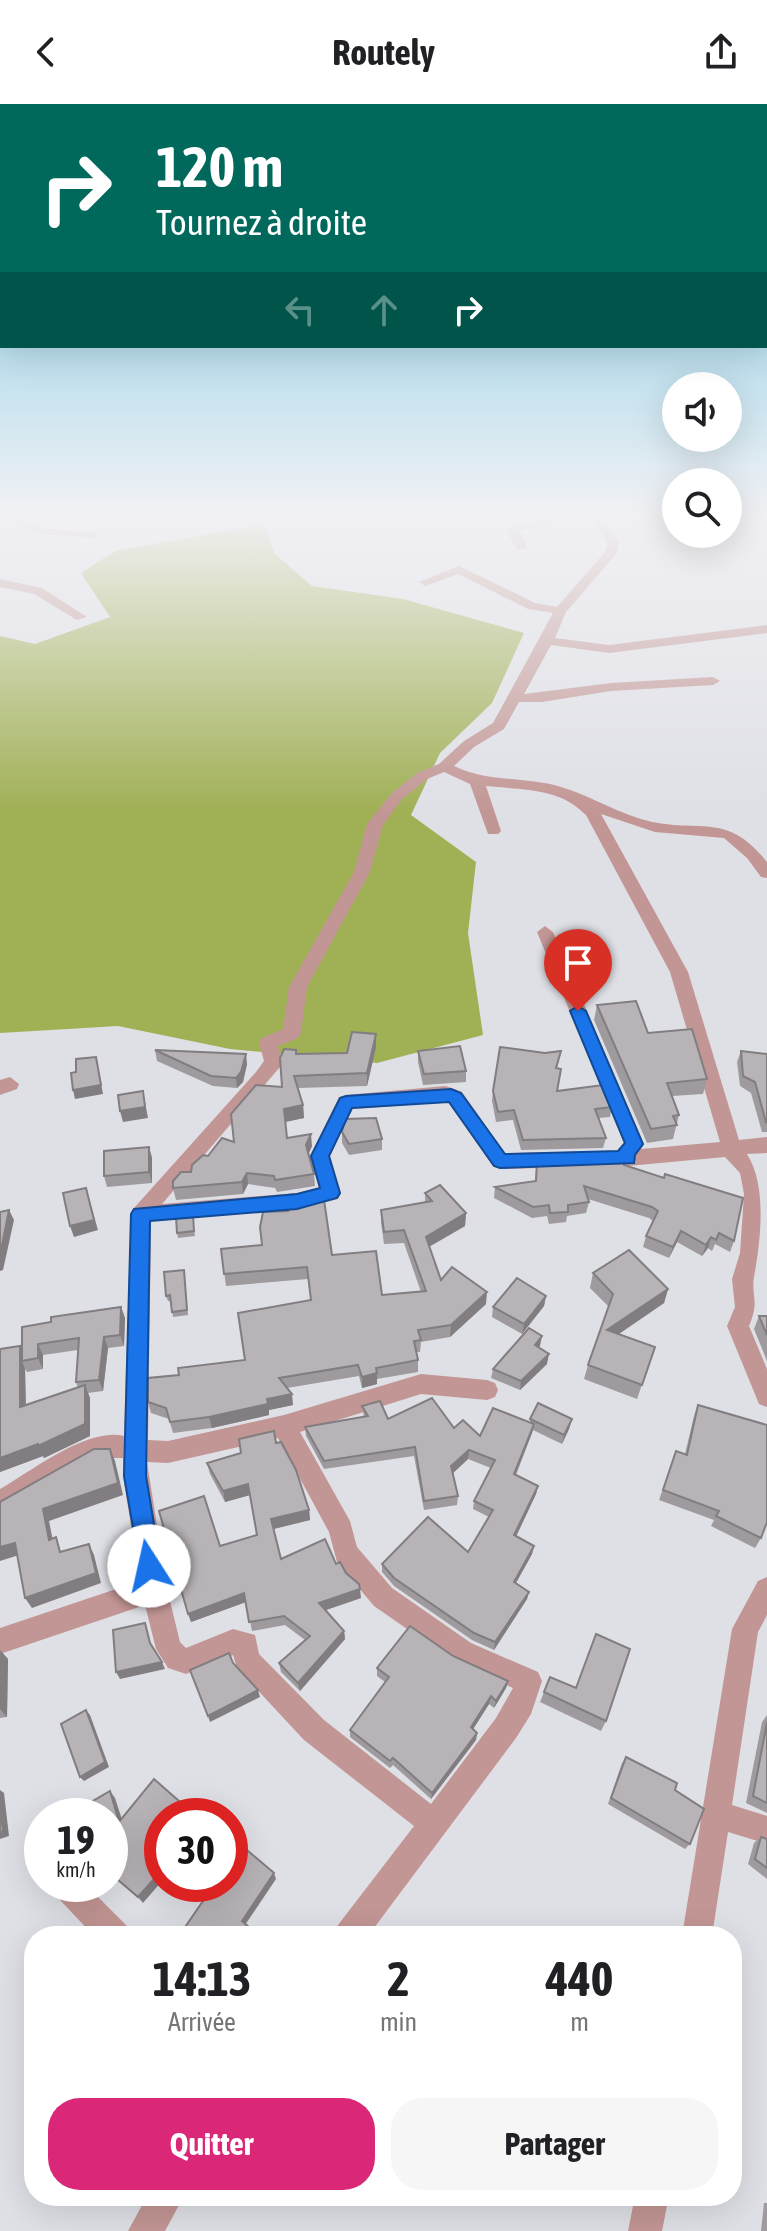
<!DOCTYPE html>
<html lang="fr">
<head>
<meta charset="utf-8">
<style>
  body { margin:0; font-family:"Asap Condensed",sans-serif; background:#f6f6f6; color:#202124; height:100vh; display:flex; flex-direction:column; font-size:30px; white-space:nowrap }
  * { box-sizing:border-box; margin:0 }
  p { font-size:26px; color:#757577 }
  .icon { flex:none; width:44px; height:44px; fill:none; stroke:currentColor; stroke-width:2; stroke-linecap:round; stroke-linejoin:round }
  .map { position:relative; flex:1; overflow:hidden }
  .sheet { position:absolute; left:24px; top:1822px; width:718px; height:280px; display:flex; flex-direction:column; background:#fff; border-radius:32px; box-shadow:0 8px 32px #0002 }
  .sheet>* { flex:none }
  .banner { position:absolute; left:0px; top:0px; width:768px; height:244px; box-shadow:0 8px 32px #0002; background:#00695c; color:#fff; overflow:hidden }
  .controls { position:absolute; left:662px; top:268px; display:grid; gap:16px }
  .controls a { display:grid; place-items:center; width:80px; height:80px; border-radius:50%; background:#fff; box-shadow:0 8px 32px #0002; font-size:40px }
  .speed { position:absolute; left:24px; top:1694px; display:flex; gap:16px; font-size:40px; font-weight:700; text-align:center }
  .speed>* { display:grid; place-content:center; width:104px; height:104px; border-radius:50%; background:#fff; box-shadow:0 8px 32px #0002; line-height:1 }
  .speed small { font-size:20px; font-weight:400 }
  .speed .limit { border:12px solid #d22; background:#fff; color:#111 }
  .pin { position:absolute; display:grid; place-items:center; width:68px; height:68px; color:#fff; margin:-82px -34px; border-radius:50% 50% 50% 0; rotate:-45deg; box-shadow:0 0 8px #0007 }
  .pin .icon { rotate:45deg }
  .me { position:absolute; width:88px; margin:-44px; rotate:350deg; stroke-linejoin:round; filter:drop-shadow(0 0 6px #0008) }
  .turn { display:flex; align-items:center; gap:28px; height:168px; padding:0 24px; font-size:36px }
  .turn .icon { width:104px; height:104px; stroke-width:2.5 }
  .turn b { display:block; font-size:56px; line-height:68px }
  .lanes { display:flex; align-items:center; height:76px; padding:0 24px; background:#0003; justify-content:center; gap:40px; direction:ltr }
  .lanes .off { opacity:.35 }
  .eta { display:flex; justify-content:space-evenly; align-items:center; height:136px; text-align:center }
  .eta b { font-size:48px; font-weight:700; line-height:56px }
  .cta { display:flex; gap:16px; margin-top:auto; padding:16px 24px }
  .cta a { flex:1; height:92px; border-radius:32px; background:#db2777; color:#fff; font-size:32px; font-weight:700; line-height:92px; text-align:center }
  .cta a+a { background:#f6f6f6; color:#202124 }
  header { display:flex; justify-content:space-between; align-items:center; height:104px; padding:0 24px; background:#fff; font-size:36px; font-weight:700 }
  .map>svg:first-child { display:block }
  .forest { fill:#a0b055 }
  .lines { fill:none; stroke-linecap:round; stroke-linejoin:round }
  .minor { fill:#c29694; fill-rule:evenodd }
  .wall { fill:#9e9a9d; fill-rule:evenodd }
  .shaded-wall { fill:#817d80 }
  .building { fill:#b8b3b7; stroke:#817d80; stroke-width:2 }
  .route { fill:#1a73e8; stroke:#114b97; stroke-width:2 }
</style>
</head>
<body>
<header><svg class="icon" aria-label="back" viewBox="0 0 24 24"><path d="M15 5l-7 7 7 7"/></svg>Routely<svg class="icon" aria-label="share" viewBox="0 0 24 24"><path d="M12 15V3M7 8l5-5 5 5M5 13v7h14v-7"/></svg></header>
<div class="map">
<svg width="767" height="2127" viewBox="0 0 767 2127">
  <rect width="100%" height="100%" fill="#dfe0e6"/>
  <path class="forest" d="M265 420 274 449 312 482 403 495 524 529 492 599 440 649 411 711 476 758 468 829 483 931 377 959 230 945 118 922 0 929V532L35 540 110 513 81 469 115 447Z"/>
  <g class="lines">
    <g class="minor">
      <path d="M0 411H11L41 424 93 428 99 431 93 434 39 430 0 414Z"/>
      <path d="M559 411H578L520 427 527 444 517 446 507 428 512 422Z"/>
      <path d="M590 411H601L619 439 617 449 566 508 555 534 609 541 767 521V529L609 549 551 541 524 590 611 579 713 573 720 577 713 581 611 587 542 598H519L504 625 474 643 454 662C488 679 525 672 561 683 592 692 620 711 652 718 704 728 728 709 767 758V774L761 773 747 754 724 734 655 728 601 710 688 868 739 1036 767 1033V1049L747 1050C767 1081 761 1135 754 1173 751 1194 760 1196 749 1222L767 1265V1303L759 1300 727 1222 735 1203 732 1175 740 1149 744 1090 740 1069 725 1053 628 1062 500 1065 493 1062 448 998 352 1005 330 1052 341 1089 338 1095 297 1105 151 1117 148 1336 168 1337 284 1311 421 1270 487 1276 495 1279 498 1286 495 1293 487 1296 421 1290 300 1328 350 1417 357 1443 392 1484 471 1539 538 1568 542 1577 531 1610 516 1634 368 1832H334L338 1821 414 1722 304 1636 237 1564 233 1551 186 1570 168 1564 156 1545 145 1501 0 1550V1524L140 1477 123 1372V1354H98L0 1410V1385C32 1367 87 1323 124 1332L131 1110 134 1104 256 968 264 957 259 939 262 934 283 925 289 883 354 768 367 720 392 689 417 669 439 660 464 637 493 619 553 509 528 505 458 470 425 482 419 478 459 462 535 499 557 503 605 448 607 439ZM444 668 470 680 488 730H498L501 727 486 682C522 686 559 683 586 711L670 868 720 1038 641 1045 644 1040 553 828 545 822 537 828 624 1039 617 1047 505 1049 462 988 452 984 445 982 346 991 339 993 310 1052 319 1084 297 1089 162 1100 280 963 282 958 278 942 298 934 301 929 307 883 370 768 383 721 402 695 427 675ZM278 1334 329 1428 337 1458 374 1502 453 1557 513 1584 496 1614 431 1700 324 1616 259 1550 255 1531 233 1525 186 1544 180 1538 167 1485 147 1358 168 1359Z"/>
      <path d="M0 475 42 484 87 513 77 516 34 490 0 483Z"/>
      <path d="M10 973 19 980 17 985 0 991V976Z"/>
      <path d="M767 1473V1511L758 1528 732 1701 767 1712V1740L728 1728 712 1832H682L732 1525 758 1477Z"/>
      <path d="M58 1780H85L126 1821 130 1832H94L60 1796 55 1786Z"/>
      <path d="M147 2092H184L165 2127H128Z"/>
      <path d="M635 2092H669L662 2127H628Z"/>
    </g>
  </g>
  <g class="wall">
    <path d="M597 901 707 975 703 990 672 992 679 1011 673 1035 647 1039 594 916Z"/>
    <path d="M376 943 367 982 298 984 303 1001 304 1014 285 1018 287 1034 312 1042 309 1049 314 1070 315 1082 277 1088 275 1084 248 1080 243 1090 176 1096 173 1084 208 1052 234 1038 282 983 296 950 347 949Z"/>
    <path d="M155 946 247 960 243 978 237 984 213 982 157 957Z"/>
    <path d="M418 947 466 967V978L423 981 418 958Z"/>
    <path d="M561 947 557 964V987L612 1003 610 1013 598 1014 606 1034 603 1044 521 1046 513 1016 496 1018 492 997 493 987 545 949Z"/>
    <path d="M741 947 767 950V1028H762L751 989 740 982 737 958Z"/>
    <path d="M342 1028 382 1035V1046L349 1051 342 1039Z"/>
    <path d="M149 1043 152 1054V1079L107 1083 104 1072Z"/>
    <path d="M537 1056 624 1061 734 1137 730 1148 715 1140 712 1147 708 1144 702 1152 677 1138 669 1154 643 1143 646 1132 653 1117 649 1114 588 1095 589 1098 586 1109 567 1112 566 1118 549 1120 547 1112 532 1114 494 1094 495 1083 535 1077Z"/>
    <path d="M425 1089 466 1109 465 1122 429 1143 441 1176 486 1200 450 1233 421 1238 420 1248H416L418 1256V1268L377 1275V1280L362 1284 359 1272 287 1284 293 1301 269 1306V1311L212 1324 173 1329 169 1315 151 1309 148 1298 179 1271 245 1256 311 1196 308 1175 226 1182 221 1145 262 1141 285 1107 284 1096 332 1151 382 1191 421 1188 404 1139 384 1140 381 1118V1106L425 1098Z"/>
    <path d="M193 1111 195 1132 178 1134 177 1129Z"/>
    <path d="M184 1166 188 1211 173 1213 171 1197H168L166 1192Z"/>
    <path d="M593 1169 668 1185 664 1199 619 1230 655 1243 637 1295 584 1275 588 1261 609 1203 590 1184Z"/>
    <path d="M546 1192 544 1202 522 1230 492 1213 493 1203Z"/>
    <path d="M121 1203 125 1214 124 1242 108 1244 103 1287 88 1289 90 1294V1332L44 1354 43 1352 0 1368V1371V1245L20 1242 22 1247 51 1218ZM78 1246 76 1278 78 1284 26 1301 25 1265 27 1268 43 1265V1251Z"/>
    <path d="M759 1212H767V1257L754 1225Z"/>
    <path d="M542 1232 538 1244 547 1260 520 1286 491 1274 493 1265Z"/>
    <path d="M698 1301 761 1434 755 1444 711 1422 714 1416 659 1396 676 1347 685 1350 694 1312Z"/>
    <path d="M362 1302 388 1315 454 1324 480 1332 530 1318V1315H572L569 1325 562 1340 533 1326 516 1371 538 1382 536 1390 516 1432 534 1442 532 1450 516 1479 529 1488 527 1495 494 1546 472 1536 394 1482 382 1468V1460L468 1448 489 1413 473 1405 474 1397 491 1364 468 1355 453 1369 458 1392 457 1401 424 1406 414 1352 324 1365 306 1332 305 1323 364 1313Z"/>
    <path d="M276 1339 309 1406 310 1416 274 1425 281 1455 336 1460 361 1494 326 1506 344 1527 345 1535 300 1587 281 1568 279 1559 305 1536 285 1521 252 1527 246 1498 191 1518 220 1442 257 1431 250 1391 225 1398 210 1370 207 1359Z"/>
    <path d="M0 1546 8 1555 7 1613 0 1614Z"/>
    <path d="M453 1552 508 1577 506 1584 494 1604 489 1600 473 1625 477 1629 476 1636 431 1695 393 1661 390 1664 350 1633V1626L385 1578 377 1572V1564Z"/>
    <path d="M544 1588 606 1617 601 1627 540 1598Z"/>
    <path d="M767 1611V1709L746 1699 762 1618Z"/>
    <path d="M626 1653 675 1686 690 1740 685 1745 608 1700 622 1659Z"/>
    <path d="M761 1733 767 1735V1775L748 1760 754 1739Z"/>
    <path d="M764 2099H767V2127H761Z"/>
  </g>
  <g class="shaded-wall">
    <path d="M376 930V943L367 982V969Z"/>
    <path d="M246 950 247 960 243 978 237 984 236 974Z"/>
    <path d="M96 953 103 990 75 995 73 986Z"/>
    <path d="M143 987 148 1014 123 1018 120 1007Z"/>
    <path d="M303 1001 304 1014 285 1018 284 1005Z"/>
    <path d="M311 1030 312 1042 307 1053 306 1041Z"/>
    <path d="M149 1043 152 1054V1079L149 1068Z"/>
    <path d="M247 1069 248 1080 243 1090 242 1078Z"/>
    <path d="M86 1084 98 1126 74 1133 70 1122Z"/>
    <path d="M9 1106 14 1116 3 1166 0 1167V1151Z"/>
    <path d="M466 1109 465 1122 425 1145 426 1133Z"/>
    <path d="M681 1127 677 1138 669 1154 673 1143Z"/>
    <path d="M711 1133 708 1144 702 1152 706 1141Z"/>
    <path d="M668 1185 664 1199 604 1240 607 1226Z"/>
    <path d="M487 1188 486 1200 450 1233 451 1221Z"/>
    <path d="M546 1192 544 1202 522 1230 524 1220Z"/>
    <path d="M121 1203 125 1214 124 1242 120 1231Z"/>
    <path d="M542 1232 540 1242 533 1251 535 1241Z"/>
    <path d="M104 1233 108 1244 103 1287 99 1276Z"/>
    <path d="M38 1240 43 1251V1265L38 1254Z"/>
    <path d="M20 1242 25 1255 22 1257 25 1265 26 1315 20 1303Z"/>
    <path d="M549 1250 547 1260 520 1286 521 1277Z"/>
    <path d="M377 1269V1280L362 1284V1273Z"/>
    <path d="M85 1281 90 1294V1332L44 1354 43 1352 0 1368V1371V1354Z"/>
    <path d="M292 1290 293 1301 269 1306V1311L212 1324 209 1313 267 1295Z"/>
    <path d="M572 1315 569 1325 562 1340 564 1331Z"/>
    <path d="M534 1320 532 1329 512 1379 514 1370Z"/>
    <path d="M110 1345 115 1357 123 1391 49 1417 55 1447 49 1436 43 1405Z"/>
    <path d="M469 1346 468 1355 451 1371V1362Z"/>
    <path d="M248 1380 250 1391 225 1398 223 1387Z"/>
    <path d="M538 1382 536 1390 513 1439 514 1431Z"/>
    <path d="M309 1406 310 1416 273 1425 271 1415Z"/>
    <path d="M15 1439 22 1450 0 1457V1443Z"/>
    <path d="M89 1440 94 1451 101 1479 32 1504 25 1494Z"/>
    <path d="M534 1442 532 1450 512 1486 514 1478Z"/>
    <path d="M360 1485 361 1494 320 1508 319 1499Z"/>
    <path d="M529 1488 527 1495 494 1546 495 1538Z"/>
    <path d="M244 1489 246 1498 191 1518 188 1510Z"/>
    <path d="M344 1527 345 1535 300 1587 298 1579Z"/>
    <path d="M0 1546 8 1555 7 1613 0 1605Z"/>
    <path d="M162 1558 165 1565 120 1575 116 1568Z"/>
    <path d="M508 1577 506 1584 494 1604 496 1597Z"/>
    <path d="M258 1586 260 1593 210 1618 208 1612Z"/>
    <path d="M491 1592 489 1600 470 1630 471 1623Z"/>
    <path d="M86 1606 90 1611 109 1663 84 1677 80 1673Z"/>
    <path d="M477 1629 476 1636 431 1695 432 1689Z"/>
    <path d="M0 1686 4 1689 9 1732 0 1735Z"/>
    <path d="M110 1687 115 1694 125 1725 119 1718Z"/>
    <path d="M162 1766V1777L143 1799 138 1793Z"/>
    <path d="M274 1769 276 1775 245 1821 242 1817Z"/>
  </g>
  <g class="building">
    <path d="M636 897 648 929 692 925 707 975 667 979 679 1011 673 1012 677 1021 651 1025 597 901Z"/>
    <path d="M352 928 376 930 367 969 294 972 303 1001 284 1005 287 1034 311 1030 306 1041 314 1070 275 1076 274 1072 247 1069 242 1078 173 1084V1077L181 1068H191L192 1061 203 1051 208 1052 222 1034 234 1038 231 1010 256 981 282 983 280 954 284 945 296 946V950L347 949Z"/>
    <path d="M460 942 466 967 424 970 418 947Z"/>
    <path d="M500 943 545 949 561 947 556 964 561 965 557 987 603 981 612 1003 595 1005 606 1034 523 1036 514 1006 498 1008 493 987Z"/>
    <path d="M155 946 246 950 241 968 236 974 211 972Z"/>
    <path d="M741 947 767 950V1017L766 1018 755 978 743 972Z"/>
    <path d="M96 953 101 981 73 986 71 969 76 968V955Z"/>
    <path d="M143 987 145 1003 120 1007 118 991Z"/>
    <path d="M376 1014 382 1035 349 1040 342 1028 345 1015Z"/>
    <path d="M149 1043V1068L104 1072V1047Z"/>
    <path d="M622 1054 624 1061 664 1074 665 1070 743 1094 734 1137 719 1129 716 1136 711 1133 706 1141 681 1127 673 1143 646 1132 658 1107 652 1103 584 1082 589 1098 568 1101V1108L550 1109 549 1101 533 1103 495 1083 536 1077 537 1056Z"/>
    <path d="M440 1081 466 1109 426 1133 441 1176 452 1163 487 1188 451 1221 418 1226 421 1236 414 1237 418 1256 376 1264 377 1269 362 1273 358 1261 279 1274 292 1290 267 1295 268 1300 209 1313 170 1318 166 1304 148 1298V1274L179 1271 178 1264 245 1256 238 1209 311 1196 307 1163 224 1170 221 1145 262 1141 260 1123 263 1108 288 1107 284 1096 323 1089 332 1151 376 1147 382 1191 426 1187 404 1126 384 1128 381 1106 432 1097 425 1089Z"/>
    <path d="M86 1084 94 1116 70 1122 63 1089Z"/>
    <path d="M9 1106 0 1151V1108Z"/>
    <path d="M193 1111 194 1127 177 1129 176 1113Z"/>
    <path d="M629 1146 668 1185 607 1226 655 1243 642 1281 588 1261 613 1190 593 1169Z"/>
    <path d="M184 1166 187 1206 172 1208 170 1191 166 1192 164 1168Z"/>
    <path d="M517 1174 546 1192 524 1220 493 1203Z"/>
    <path d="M121 1203 120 1231 104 1233 99 1276 76 1278 79 1234 38 1240V1254L22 1257V1223L51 1218V1213Z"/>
    <path d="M759 1212H767V1231Z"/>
    <path d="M529 1224 542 1232 535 1241 549 1250 521 1277 493 1265Z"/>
    <path d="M20 1242V1303L85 1281V1320L38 1342V1340L0 1354V1245Z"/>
    <path d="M432 1294 454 1324 463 1316 480 1332 493 1304 534 1320 514 1370 538 1382 514 1431 534 1442 514 1478 529 1488 495 1538 474 1529 394 1474 382 1460 428 1413 468 1448 493 1406 474 1397 495 1356 469 1346 451 1362 458 1392 424 1397 415 1343 324 1357 305 1323 368 1312 362 1302 380 1297 388 1315Z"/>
    <path d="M538 1299 572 1315 564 1331 530 1315Z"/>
    <path d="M698 1301 767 1321V1418L761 1434 716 1412 719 1407 663 1386 676 1347 687 1351Z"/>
    <path d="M274 1327 276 1339 281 1338 296 1366 309 1406 271 1415 281 1455 325 1435 336 1460 340 1458 346 1469 359 1480 360 1485 319 1499 344 1527 298 1579 279 1559 310 1532 284 1512 249 1518 244 1489 188 1510 159 1407 204 1392 220 1442 257 1431 248 1380 223 1387 207 1359 241 1349 239 1335Z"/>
    <path d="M94 1345H110L118 1379 43 1405 49 1436 56 1433 60 1448 89 1440 96 1469 25 1494 15 1439 0 1443V1398Z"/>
    <path d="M145 1519 150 1539 162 1558 116 1568 113 1526Z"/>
    <path d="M410 1522 453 1552 508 1577 496 1597 491 1592 471 1623 477 1629 432 1689 393 1654 390 1657 350 1626 389 1573 377 1564Z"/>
    <path d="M596 1530 630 1545 606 1617 544 1588 550 1573 576 1584Z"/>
    <path d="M229 1549 233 1559 258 1586 208 1612 190 1566Z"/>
    <path d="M86 1606 105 1658 80 1673 61 1620Z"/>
    <path d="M767 1618V1699L753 1692Z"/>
    <path d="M626 1653 677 1679 675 1686 704 1705 690 1740 611 1694Z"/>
    <path d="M154 1675 196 1712H162V1766L138 1793 110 1769V1712H67L110 1687 119 1718Z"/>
    <path d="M0 1703 3 1727 0 1728Z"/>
    <path d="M42 1727V1746L39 1728Z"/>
    <path d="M761 1733 767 1735V1764L755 1755Z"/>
    <path d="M234 1735 274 1769 242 1817 259 1832H179L205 1794 197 1788 202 1780H230V1740Z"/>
  </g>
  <linearGradient id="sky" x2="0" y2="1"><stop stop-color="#69c3e4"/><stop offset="0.58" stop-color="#f1f1f4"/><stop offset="1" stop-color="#f1f1f4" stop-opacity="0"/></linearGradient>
  <rect width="767" height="708" fill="url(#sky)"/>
  <path class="route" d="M578 902 586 907 643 1040 635 1051 634 1059 500 1064 494 1062 449 998 352 1004 329 1052 340 1089 337 1094 297 1105 150 1117 146 1372 161 1462 158 1470 149 1473 141 1470 124 1372 131 1110 134 1105 297 1090 320 1084 311 1052 340 994 346 992 451 985 461 989 505 1050 618 1047 625 1039 570 907Z"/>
</svg>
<div class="controls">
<a><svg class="icon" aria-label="sound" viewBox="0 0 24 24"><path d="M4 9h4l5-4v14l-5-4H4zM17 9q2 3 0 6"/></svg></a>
<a><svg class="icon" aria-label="search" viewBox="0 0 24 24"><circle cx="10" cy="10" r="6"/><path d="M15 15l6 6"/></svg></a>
</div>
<div class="speed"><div>19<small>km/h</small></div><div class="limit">30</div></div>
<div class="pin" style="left:578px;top:907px;background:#d93025"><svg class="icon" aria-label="arrive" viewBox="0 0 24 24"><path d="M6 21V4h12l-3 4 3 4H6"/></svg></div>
<svg class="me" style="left:149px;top:1462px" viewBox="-20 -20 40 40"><circle r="19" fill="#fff"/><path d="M0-13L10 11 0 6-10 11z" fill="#1a73e8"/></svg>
<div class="banner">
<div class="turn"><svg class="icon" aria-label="right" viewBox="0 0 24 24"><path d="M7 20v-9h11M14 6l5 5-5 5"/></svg><div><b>120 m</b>Tournez à droite</div></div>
<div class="lanes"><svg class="icon off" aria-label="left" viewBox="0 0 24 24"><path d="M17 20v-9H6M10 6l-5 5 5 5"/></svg><svg class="icon off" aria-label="ahead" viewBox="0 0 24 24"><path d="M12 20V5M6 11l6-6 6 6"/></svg><svg class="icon" aria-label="right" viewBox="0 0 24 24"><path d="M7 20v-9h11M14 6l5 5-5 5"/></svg></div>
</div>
<section class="sheet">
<div class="eta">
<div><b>14:13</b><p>Arrivée</p></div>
<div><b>2</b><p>min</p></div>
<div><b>440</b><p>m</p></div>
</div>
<div class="cta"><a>Quitter</a><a>Partager</a></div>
</section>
</div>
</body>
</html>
